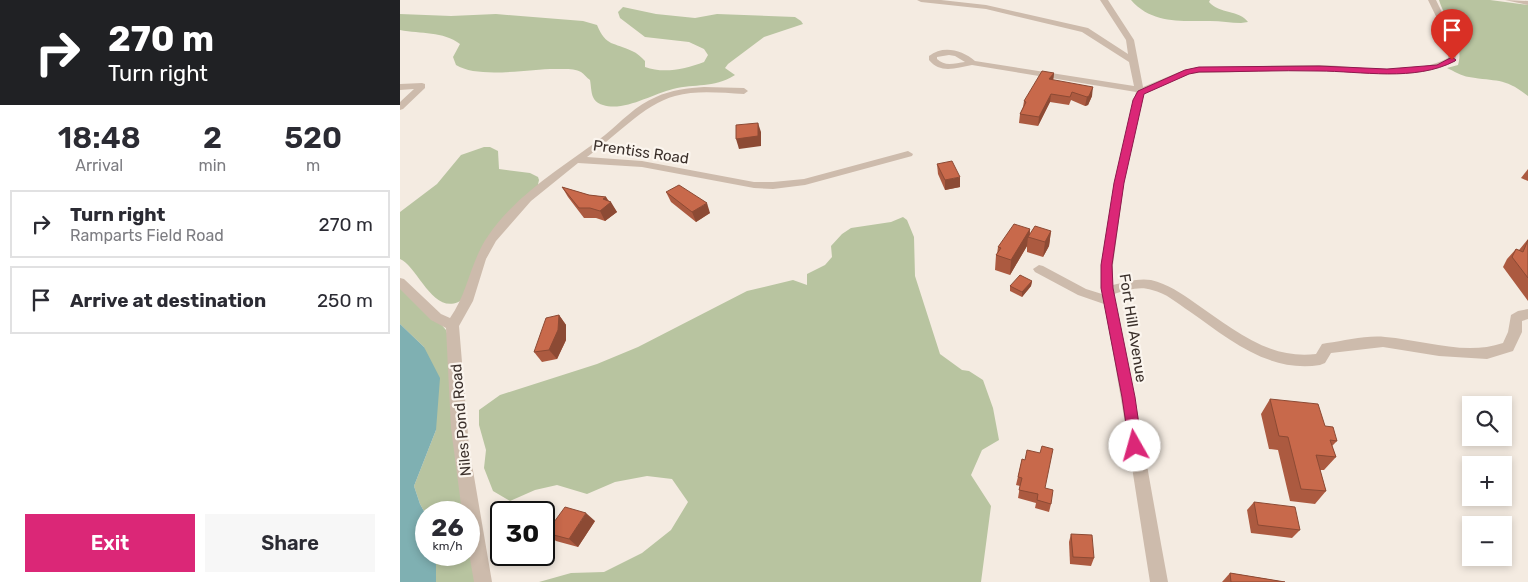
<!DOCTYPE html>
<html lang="en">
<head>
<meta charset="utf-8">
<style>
  body { margin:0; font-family:Rubik,sans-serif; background:#f7f7f7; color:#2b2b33; height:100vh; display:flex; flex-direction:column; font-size:19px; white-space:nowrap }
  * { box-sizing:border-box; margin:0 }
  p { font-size:16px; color:#7c7c81 }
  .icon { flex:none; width:28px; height:28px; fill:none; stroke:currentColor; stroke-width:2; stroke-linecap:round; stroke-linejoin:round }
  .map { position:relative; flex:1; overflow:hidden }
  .panel { display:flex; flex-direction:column; background:#fff; width:400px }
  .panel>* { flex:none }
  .hud { background:#202124; color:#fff; overflow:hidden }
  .buttons { position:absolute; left:1062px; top:396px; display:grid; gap:10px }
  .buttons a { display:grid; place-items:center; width:50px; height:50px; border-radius:0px; background:#fff; box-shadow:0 2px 8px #0003; font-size:25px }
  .speed { position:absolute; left:15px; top:501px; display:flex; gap:10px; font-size:25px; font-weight:700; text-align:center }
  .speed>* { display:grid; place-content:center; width:65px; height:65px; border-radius:50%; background:#fff; box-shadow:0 2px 8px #0003; line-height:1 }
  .speed small { font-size:12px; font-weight:400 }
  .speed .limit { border:2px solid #111; border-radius:8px; background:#fff; color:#111 }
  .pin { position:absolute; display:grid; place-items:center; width:42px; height:42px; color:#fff; margin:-51px -21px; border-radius:50% 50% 50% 0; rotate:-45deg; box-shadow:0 0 5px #0007 }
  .pin .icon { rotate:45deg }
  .me { position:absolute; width:55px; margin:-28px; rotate:353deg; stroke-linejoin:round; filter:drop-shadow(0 0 4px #0008) }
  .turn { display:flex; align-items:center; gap:18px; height:105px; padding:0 25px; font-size:22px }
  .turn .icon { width:65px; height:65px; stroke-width:2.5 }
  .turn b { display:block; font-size:35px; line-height:42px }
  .eta { display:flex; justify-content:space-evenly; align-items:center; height:85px; text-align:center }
  .eta b { font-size:30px; font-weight:600; line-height:35px }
  .primary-button { display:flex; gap:10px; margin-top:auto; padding:10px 25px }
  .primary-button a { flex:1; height:58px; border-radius:0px; background:#db2777; color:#fff; font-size:20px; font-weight:600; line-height:58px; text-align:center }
  .primary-button a+a { background:#f7f7f7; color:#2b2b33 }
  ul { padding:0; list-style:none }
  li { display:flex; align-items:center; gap:15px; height:68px; margin:0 10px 8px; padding:0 15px; border:2px solid #e1e1e2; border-radius:0px }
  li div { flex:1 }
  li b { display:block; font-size:19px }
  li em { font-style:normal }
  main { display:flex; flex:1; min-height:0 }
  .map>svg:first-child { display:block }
  .green { fill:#b8c4a0 }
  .water { fill:#7fb0b2 }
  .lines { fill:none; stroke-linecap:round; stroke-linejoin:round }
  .minor { fill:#cdbbac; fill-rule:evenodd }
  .wall { fill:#ac5a40 }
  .shaded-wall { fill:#8c4a34 }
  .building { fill:#c8694b; stroke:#8c4a34 }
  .route { fill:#db2777; stroke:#8e194d }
  .labels { text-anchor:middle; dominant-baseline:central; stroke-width:4.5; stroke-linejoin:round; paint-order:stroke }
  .street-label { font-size:15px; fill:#3b302b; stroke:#fbf5ee }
</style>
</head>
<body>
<main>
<section class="panel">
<div class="hud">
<div class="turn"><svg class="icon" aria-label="right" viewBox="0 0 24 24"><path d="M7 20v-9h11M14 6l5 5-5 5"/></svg><div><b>270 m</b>Turn right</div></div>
</div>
<div class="eta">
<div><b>18:48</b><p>Arrival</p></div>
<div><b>2</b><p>min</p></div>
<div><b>520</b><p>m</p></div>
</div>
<ul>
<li><svg class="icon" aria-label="right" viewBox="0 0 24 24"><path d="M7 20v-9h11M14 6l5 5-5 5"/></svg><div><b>Turn right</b><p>Ramparts Field Road</p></div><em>270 m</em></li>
<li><svg class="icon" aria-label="arrive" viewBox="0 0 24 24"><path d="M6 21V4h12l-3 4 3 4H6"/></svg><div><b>Arrive at destination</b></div><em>250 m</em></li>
</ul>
<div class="primary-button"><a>Exit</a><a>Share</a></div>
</section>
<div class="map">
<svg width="1128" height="582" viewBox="0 0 1128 582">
  <rect width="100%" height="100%" fill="#f4ebe1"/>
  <g class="green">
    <path d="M731 0H810L809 2C819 14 840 10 848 22L841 23C831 23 821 21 810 21 781 21 752 24 731 0Z"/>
    <path d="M1039 0H1090L1128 5V96C1104 77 1097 82 1069 77 1061 76 1054 71 1047 68L1058 65C1065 43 1045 20 1039 0Z"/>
    <path d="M223 7 256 14 295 18 317 14 395 17 401 21 403 24 364 37 328 64 325 68 335 75C312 89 296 83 273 89 252 94 224 112 203 105 190 101 192 91 190 80 187 78 184 74 181 72 175 68 162 69 155 69 127 69 79 79 56 65L53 57 60 44C43 31 21 34 0 30V14L51 16 96 14 183 21 197 25C206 47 214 42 232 51 237 53 241 57 245 61V67C264 74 285 69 304 62L308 55 304 49 289 42 245 37 220 18 218 12Z"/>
    <path d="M84 147H90L98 151 99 169 130 173 138 177 139 180 137 189 110 211 66 297C35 323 19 267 0 259V212L37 184 61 155Z"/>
    <path d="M503 217 507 220 514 237 515 276 540 354 562 370 569 371 583 380 593 408 599 440 582 450 571 475 591 506 581 582H139L171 573 204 572 242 553 271 530 288 502 272 479 247 476 215 482 187 494 157 485 135 490 110 501 93 491 84 468 86 450 79 425V410L100 395 197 364 238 347 347 291 393 280 407 285V274L425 265 432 257 431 246 442 234 451 228 491 222Z"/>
    <path d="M0 284 33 315 46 330 53 352 56 438 82 582H36V555H69V512H26V515L20 504 14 486 36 430 24 347 0 324Z"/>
  </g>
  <path class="water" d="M0 324 24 347 40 378 36 430 14 486 20 504 26 515V555H36V582H0Z"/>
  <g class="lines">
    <g class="minor">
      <path d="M517 0H541L586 5 688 28 728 54 726 40 700 0H708L734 40 743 87 784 70 799 67C839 67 879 65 919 65 957 66 1014 77 1048 58L1050 45 1028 0H1036L1058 45 1055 61C1016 83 962 71 919 71 879 70 839 72 799 73L789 74 744 94 724 183 713 265V285C726 282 738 278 751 280 768 284 781 293 795 303 832 328 868 360 916 354L922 344 927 343C945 341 966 335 985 337 1024 340 1065 356 1103 343L1108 332 1111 315 1118 311 1128 309V319L1122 321V332L1113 351 1087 359 1039 356 983 347 931 353 925 363 920 365C868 373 829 339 789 311 777 303 766 293 752 290 740 286 727 290 714 294 735 389 750 486 768 582H750C735 489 722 396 704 304L678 295 635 272 633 269 639 265 643 266 686 289 702 294 701 265 714 183 736 92 572 65C556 68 540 74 529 60V56C543 45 562 50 575 61L734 86 729 62 682 32 586 9 521 2ZM549 55 555 56 565 62C555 63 545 67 537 59V57Z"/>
      <path d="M1105 0 1128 1V5Z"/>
      <path d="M22 83 25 84V88L3 109 0 110V102L14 89 0 90V84Z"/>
      <path d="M304 87 344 88 348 91 344 94C321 93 297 90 275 96 244 104 214 138 187 157L242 161 354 182H373L404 179 508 151 513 154 512 156 405 185 373 189 354 188 242 167 178 163 131 201 96 241 86 259 73 301 59 326 69 447 92 582H74L69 553V512H62L51 428 46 328 31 320 0 289V278L4 279 41 314 50 318C68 293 70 262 88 236 118 192 164 167 205 135 221 122 236 105 256 97 271 90 288 88 304 87Z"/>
    </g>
  </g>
  <g class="wall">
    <path d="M654 73 653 80 692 96 688 105 685 106 671 100 669 105 650 102 638 126 619 123 620 114 623 107 624 101Z"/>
    <path d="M537 164 560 187 545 190 538 174Z"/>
    <path d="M1128 169V181L1121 178Z"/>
    <path d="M162 187 189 195 206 197 217 212 205 221 196 218H184L168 197Z"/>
    <path d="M266 192 310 213 296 222 271 202Z"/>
    <path d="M630 229V235L651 231 649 246 643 257 627 252V246L610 275 595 270 596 255 597 254 598 247Z"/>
    <path d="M1128 239V301L1103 267 1107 259 1116 249 1119 250Z"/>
    <path d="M632 281 631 286 622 297 610 291V286Z"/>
    <path d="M159 315 166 325V340L157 359 142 362 134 352Z"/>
    <path d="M870 399 925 426 937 441 932 446 936 457 924 470H920L926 491 915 504 890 501 878 450 869 449 861 414Z"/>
    <path d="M622 459 645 488 651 504 649 512 635 508 636 503 618 498 620 486 616 485Z"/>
    <path d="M854 502 900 530 892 538 851 533 847 510Z"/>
    <path d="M195 521 178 547 156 541 146 533Z"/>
    <path d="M671 534 694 558 691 566 670 564 669 542Z"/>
    <path d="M830 573 885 582H822Z"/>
  </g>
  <g class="shaded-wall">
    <path d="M654 73 653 81 649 79Z"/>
    <path d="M693 87 692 96 688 105 685 106 687 97Z"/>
    <path d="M651 94 650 102 638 126 639 117Z"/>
    <path d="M358 123 361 132V146L339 149 336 139Z"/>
    <path d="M560 177V187L545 190V180Z"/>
    <path d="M206 197 209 203 211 202 217 212 205 221 200 211 203 199Z"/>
    <path d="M307 203 310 213 296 222 292 212Z"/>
    <path d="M630 229 629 238 628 237 627 246 610 275 611 260Z"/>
    <path d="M651 231 649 246 643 257 645 242Z"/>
    <path d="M632 281 631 286 622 297V292Z"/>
    <path d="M159 315 166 325V340L157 359 149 350Z"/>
    <path d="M186 513 195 521 178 547 169 539Z"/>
  </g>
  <g class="building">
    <path d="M642 71 654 73 649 79 693 87 689 96 687 97 672 92 670 97 651 94 639 117 620 114 626 102 624 101Z"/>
    <path d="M358 123V136L336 139V125Z"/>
    <path d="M552 161 560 177 545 180 537 164Z"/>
    <path d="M279 185 307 203 292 212 266 192Z"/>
    <path d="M162 187 189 195 206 197 203 199 211 202 200 211 190 208H179Z"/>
    <path d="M614 224 630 229 611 260 596 255 601 248 598 247Z"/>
    <path d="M635 226 651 231 645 242 628 237Z"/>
    <path d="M1128 240V278L1112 257 1116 249 1123 252Z"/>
    <path d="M620 275 632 281 622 292 610 286Z"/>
    <path d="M159 315 158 330 149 350 134 352 146 318Z"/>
    <path d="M870 399 918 404 925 426 933 427 937 441 930 440 936 457 916 455 926 491 901 489 888 437 879 436Z"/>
    <path d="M642 446 653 449 645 488 653 490 651 504 637 500 638 494 619 490 622 478 618 477 622 459 625 460 627 450 640 453Z"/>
    <path d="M854 502 895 507 900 530 858 525Z"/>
    <path d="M165 507 186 513 169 539 146 533Z"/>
    <path d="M671 534 692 535 694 558 673 557Z"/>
    <path d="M830 573 885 582H831Z"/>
  </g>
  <path class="route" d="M1052 57 1056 60 1055 61C1015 82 961 71 918 71 879 70 839 72 799 72L789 74 744 94 724 183 712 265 713 288 735 397 742 446 740 451 735 453 730 451 722 397 701 288V265L714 183 733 100 738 91 785 70 799 67 919 66 987 69 1037 65Z"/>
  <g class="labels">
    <g class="street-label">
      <text transform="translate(241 152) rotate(8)">Prentiss Road</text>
      <text transform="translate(733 328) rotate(81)">Fort Hill Avenue</text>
      <text transform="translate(61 420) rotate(-95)">Niles Pond Road</text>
    </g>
  </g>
</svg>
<div class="buttons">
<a><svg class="icon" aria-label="search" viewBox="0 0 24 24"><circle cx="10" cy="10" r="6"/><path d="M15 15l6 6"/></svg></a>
<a>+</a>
<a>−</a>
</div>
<div class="speed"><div>26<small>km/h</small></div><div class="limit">30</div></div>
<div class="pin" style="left:1052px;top:60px;background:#d93025"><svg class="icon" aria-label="arrive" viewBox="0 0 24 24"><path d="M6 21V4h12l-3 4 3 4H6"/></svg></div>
<svg class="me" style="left:735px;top:446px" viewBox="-20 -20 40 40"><circle r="19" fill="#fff"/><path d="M0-13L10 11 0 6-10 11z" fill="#db2777"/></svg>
</div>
</main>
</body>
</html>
